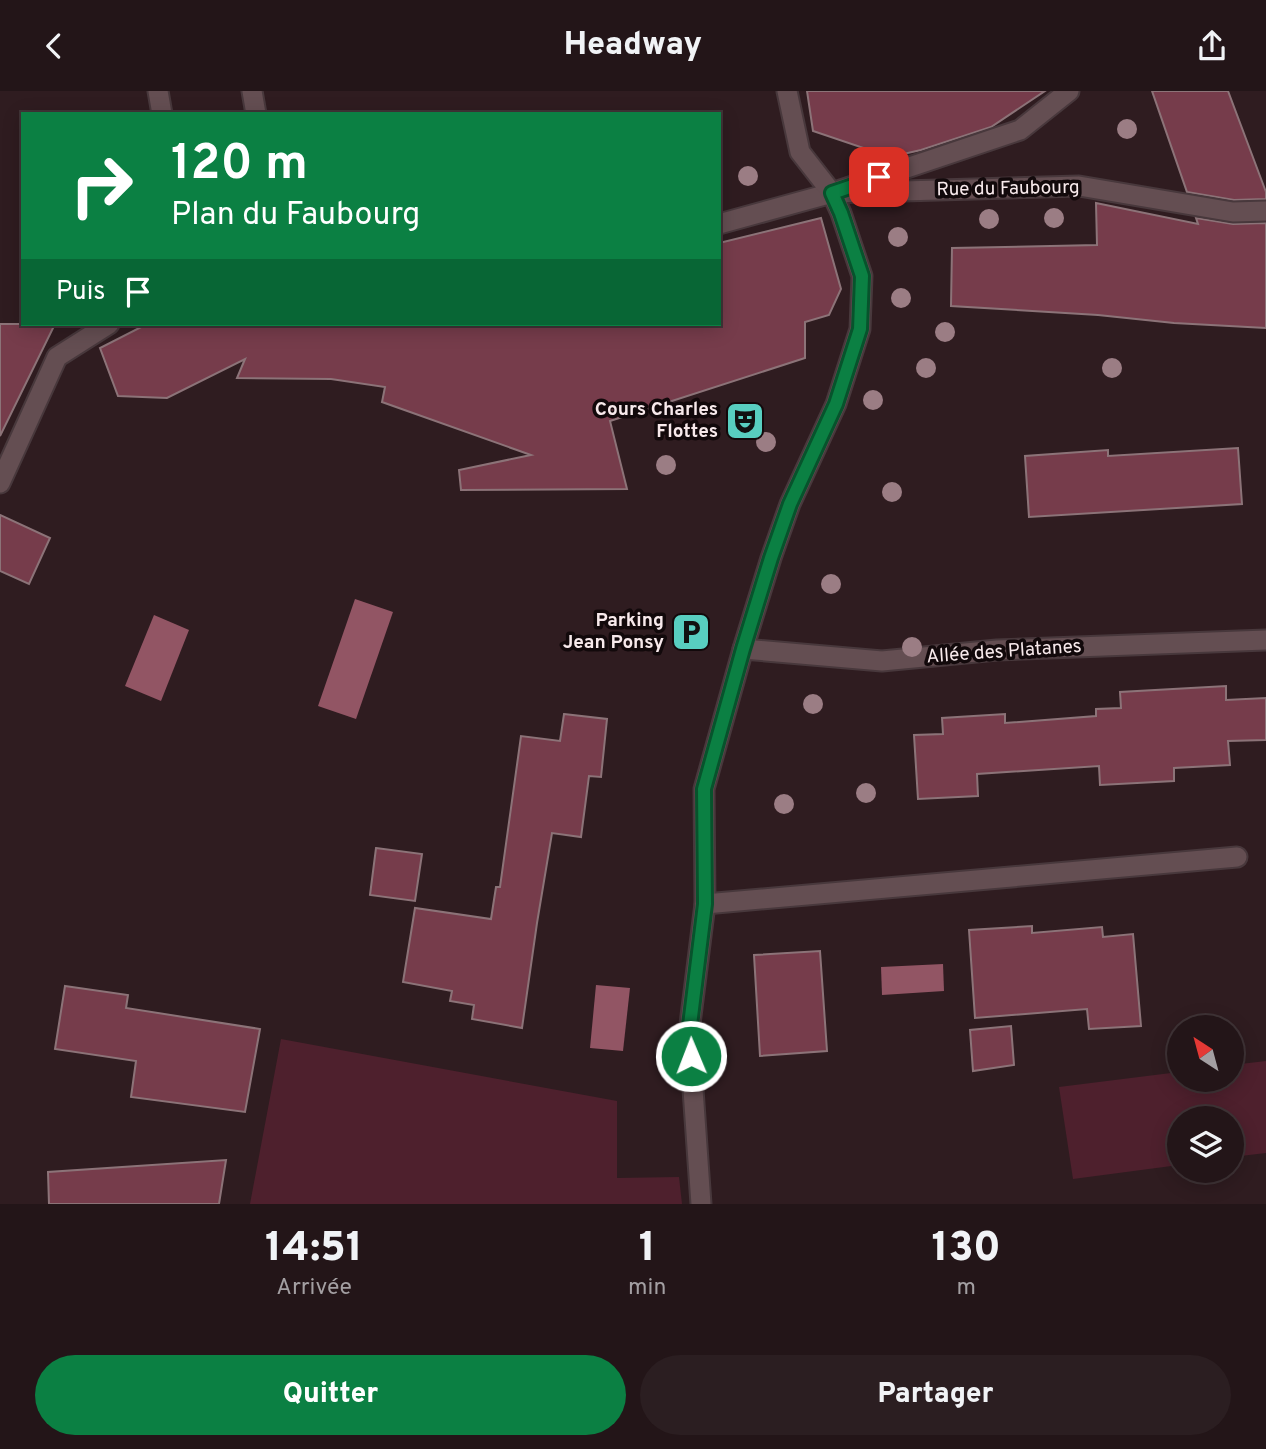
<!DOCTYPE html>
<html lang="fr">
<head>
<meta charset="utf-8">
<style>
  body { margin:0; font-family:Overpass,sans-serif; background:#2b1e21; color:#f1f3f6; height:100vh; display:flex; flex-direction:column; font-size:26px; white-space:nowrap }
  * { box-sizing:border-box; margin:0 }
  p { font-size:23px; color:#a39fa2 }
  .icon { flex:none; width:38px; height:38px; fill:none; stroke:currentColor; stroke-width:2; stroke-linecap:round; stroke-linejoin:round }
  .map { position:relative; height:1113px; overflow:hidden }
  .details { display:flex; flex-direction:column; background:#231518; flex:1 }
  .details>* { flex:none }
  .top-card { position:absolute; left:21px; top:21px; width:700px; height:214px; border-radius:0px; box-shadow:0 4px 18px #0003,0 0 0 2px #403437; background:#0b8043; color:#fff; overflow:hidden }
  .needle { width:46px; rotate:324deg }
  .fabs { position:absolute; left:1167px; top:924px; display:grid; gap:14px }
  .fabs a { display:grid; place-items:center; width:77px; height:77px; border-radius:50%; background:#231518; box-shadow:0 4px 18px #0003,0 0 0 2px #403437; font-size:35px }
  .pin { position:absolute; display:grid; place-items:center; width:60px; height:60px; color:#fff; margin:-30px; border-radius:14px; box-shadow:0 4px 10px #0006 }
  .me { position:absolute; width:77px; margin:-38px; rotate:359deg; stroke-linejoin:round; filter:drop-shadow(0 0 5px #0008) }
  .turn { display:flex; align-items:center; gap:24px; height:147px; padding:0 35px; font-size:32px }
  .turn .icon { width:91px; height:91px; stroke-width:2.5 }
  .turn b { display:block; font-size:49px; line-height:60px }
  .then { display:flex; align-items:center; height:66px; padding:0 35px; background:#0003; gap:14px; font-size:26px }
  .eta { display:flex; justify-content:space-evenly; align-items:center; height:119px; text-align:center }
  .eta b { font-size:42px; font-weight:800; line-height:49px }
  .action { display:flex; gap:14px; margin-top:auto; padding:14px 35px }
  .action a { flex:1; height:80px; border-radius:42px; background:#0b8043; color:#fff; font-size:28px; font-weight:800; line-height:80px; text-align:center }
  .action a+a { background:#2b1e21; color:#f1f3f6 }
  header { display:flex; justify-content:space-between; align-items:center; height:91px; padding:0 35px; background:#231518; font-size:32px; font-weight:800 }
  .map>svg:first-child { display:block }
  .green { fill:#4e202d }
  .water { fill:#925564 }
  .building { fill:#763c4b; stroke:#8c7378; stroke-width:2 }
  .lines { fill:none; stroke-linecap:round; stroke-linejoin:round }
  .service-casing { stroke:#48383c; stroke-width:23 }
  .minor-casing { stroke:#48383c; stroke-width:23 }
  .service { stroke:#644e52; stroke-width:19 }
  .minor { stroke:#644e52; stroke-width:19 }
  .tree { fill:#9b7d84 }
  .route-casing { stroke:#07532c; stroke-width:18 }
  .route { stroke:#0b8043; stroke-width:12 }
  .labels { text-anchor:middle; dominant-baseline:central; stroke-width:7; stroke-linejoin:round; paint-order:stroke }
  .street-label { font-size:19px; fill:#f7e9eb; stroke:#12090b }
  .poi-label { font-size:19px; font-weight:bold; fill:#f7e9eb; stroke:#12090b; text-anchor:end }
</style>
</head>
<body>
<header><svg class="icon" aria-label="back" viewBox="0 0 24 24"><path d="M15 5l-7 7 7 7"/></svg>Headway<svg class="icon" aria-label="share" viewBox="0 0 24 24"><path d="M12 15V3M7 8l5-5 5 5M5 13v7h14v-7"/></svg></header>
<div class="map">
<svg width="1266" height="1113" viewBox="0 0 1266 1113">
  <rect width="100%" height="100%" fill="#2f1c20"/>
  <g class="green">
    <path d="M281 948 617 1010V1087L679 1086 682 1113H250Z"/>
    <path d="M1266 970V1062L1232 1066V1027H1180L1179 1074 1073 1088 1059 996 1179 981 1180 989H1232V974Z"/>
  </g>
  <g class="water">
    <path d="M355 508 393 521 356 628 318 615Z"/>
    <path d="M154 524 189 539 161 610 125 595Z"/>
    <path d="M943 873 944 900 882 904 881 876Z"/>
    <path d="M596 894 630 897 623 960 590 957Z"/>
  </g>
  <g class="building">
    <path d="M807 0H1045L991 36 921 59 890 66 813 40Z"/>
    <path d="M1152 0H1228L1266 101V108L1234 109 1187 101Z"/>
    <path d="M1096 112 1198 133 1196 127 1233 133 1266 132V237L1174 232 1098 224 951 215 952 157 1097 154Z"/>
    <path d="M821 127 841 198 829 224 805 231V267L610 330 627 398 461 399 459 379 531 364 382 311 385 296 331 288 237 287 245 268 167 307 118 305 100 257 147 233H719V152Z"/>
    <path d="M0 233H55L0 345Z"/>
    <path d="M1238 357 1242 413 1029 426 1025 365 1108 359V365Z"/>
    <path d="M0 424 50 447 29 493 0 480Z"/>
    <path d="M1226 595V609L1266 607V649L1228 650 1230 674 1174 677V690L1100 694 1099 675 977 683 978 705 918 708 914 644 943 643 942 627 1005 623V632L1096 625V618L1121 617 1120 601Z"/>
    <path d="M564 623 607 628 601 686 589 685 581 746 552 742 537 832 522 937 472 928 474 914 450 910 452 900 403 891 415 817 491 828 496 796H500L521 645 560 650Z"/>
    <path d="M376 757 422 763 415 810 370 804Z"/>
    <path d="M1032 835V842L1102 836 1103 846 1133 843 1141 935 1089 938 1087 918 975 927 969 839Z"/>
    <path d="M820 860 827 960 760 965 754 864Z"/>
    <path d="M65 895 128 904 126 917 260 938 245 1021 131 1006 136 970 55 958Z"/>
    <path d="M1011 935 1014 974 973 980 970 939Z"/>
    <path d="M226 1069 219 1113H49L48 1081Z"/>
  </g>
  <g class="lines">
    <defs>
      <g id="service">
        <path d="M252 0 256 23"/>
        <path d="M705 813 1237 766"/>
      </g>
      <g id="minor">
        <path d="M158 0 162 23"/>
        <path d="M832 102 1079 95 1233 121 1266 120"/>
        <path d="M719 133 832 102 1020 39 1069 0"/>
        <path d="M0 392 57 266 109 233"/>
        <path d="M743 558 882 570 997 559 1266 549"/>
        <path d="M701 1113 689 941 705 813 704 698 743 558 771 467 790 413 836 313 860 238 862 185 841 122 832 102 800 61 787 0"/>
      </g>
    </defs>
    <use href="#service" class="service-casing"/>
    <use href="#minor" class="minor-casing"/>
    <use href="#service" class="service"/>
    <use href="#minor" class="minor"/>
  </g>
  <g class="tree">
    <circle cx="1127" cy="38" r="10"/>
    <circle cx="748" cy="85" r="10"/>
    <circle cx="1054" cy="127" r="10"/>
    <circle cx="989" cy="128" r="10"/>
    <circle cx="898" cy="146" r="10"/>
    <circle cx="901" cy="207" r="10"/>
    <circle cx="945" cy="241" r="10"/>
    <circle cx="926" cy="277" r="10"/>
    <circle cx="1112" cy="277" r="10"/>
    <circle cx="873" cy="309" r="10"/>
    <circle cx="766" cy="351" r="10"/>
    <circle cx="666" cy="374" r="10"/>
    <circle cx="892" cy="401" r="10"/>
    <circle cx="831" cy="493" r="10"/>
    <circle cx="912" cy="556" r="10"/>
    <circle cx="813" cy="613" r="10"/>
    <circle cx="866" cy="702" r="10"/>
    <circle cx="784" cy="713" r="10"/>
  </g>
  <g class="lines">
    <defs>
      <path id="route" d="M691 965 689 942 705 813 704 698 743 558 771 467 790 413 836 313 860 238 862 185 841 122 832 102 879 86"/>
    </defs>
    <use href="#route" class="route-casing"/>
    <use href="#route" class="route"/>
  </g>
  <defs>
    <symbol id="theatre-square" viewBox="-11 -11 22 22"><rect x="-9" y="-9" width="18" height="18" rx="4" fill="#58cec0" stroke="#12090b"/><path d="M-5-5.5Q0-4 5-5.5V0Q5 5 0 6Q-5 5-5 0ZM-3.3-2.5H-1v1.5H-3.3ZM1-2.5H3.3v1.5H1ZM-2.8 1Q0 5.5 2.8 1Z" fill="#111"/></symbol>
    <symbol id="parking-square" viewBox="-11 -11 22 22"><rect x="-9" y="-9" width="18" height="18" rx="4" fill="#58cec0" stroke="#12090b"/><path d="M-3.5-5.5H1a3.5 3.5 0 0 1 0 7H-1V5.5H-3.5ZM-1-3.4V-.6H.8a1.4 1.4 0 0 0 0-2.8Z" fill="#111"/></symbol>
  </defs>
  <g fill-rule="evenodd">
    <use href="#theatre-square" x="723" y="308" width="44" height="44"/>
    <use href="#parking-square" x="669" y="519" width="44" height="44"/>
  </g>
  <g class="labels">
    <g class="street-label">
      <text transform="translate(1008 98) rotate(-1)">Rue du Faubourg</text>
      <text transform="translate(1004 561) rotate(-4)">Allée des Platanes</text>
    </g>
    <g class="poi-label">
      <text x="718" y="319">Cours Charles<tspan x="718" dy="22">Flottes</tspan></text>
      <text x="664" y="530">Parking<tspan x="664" dy="22">Jean Ponsy</tspan></text>
    </g>
  </g>
</svg>
<div class="fabs">
<a><svg class="needle" viewBox="-14 -14 28 28"><path d="M0-13l5 13h-10z" fill="#e53935"/><path d="M0 13l5-13h-10z" fill="#a39fa2"/></svg></a>
<a><svg class="icon" aria-label="layers" viewBox="0 0 24 24"><path d="M12 4l9 5-9 5-9-5zM3 14l9 5 9-5"/></svg></a>
</div>
<div class="pin" style="left:879px;top:86px;background:#d93025"><svg class="icon" aria-label="arrive" viewBox="0 0 24 24"><path d="M6 21V4h12l-3 4 3 4H6"/></svg></div>
<svg class="me" style="left:691px;top:965px" viewBox="-20 -20 40 40"><circle r="17" fill="#0b8043" stroke="#fff" stroke-width="3"/><path d="M0-11L8 9 0 5-8 9z" fill="#fff"/></svg>
<div class="top-card">
<div class="turn"><svg class="icon" aria-label="right" viewBox="0 0 24 24"><path d="M7 20v-9h11M14 6l5 5-5 5"/></svg><div><b>120 m</b>Plan du Faubourg</div></div>
<div class="then">Puis<svg class="icon" aria-label="arrive" viewBox="0 0 24 24"><path d="M6 21V4h12l-3 4 3 4H6"/></svg></div>
</div>
</div>
<section class="details">
<div class="eta">
<div><b>14:51</b><p>Arrivée</p></div>
<div><b>1</b><p>min</p></div>
<div><b>130</b><p>m</p></div>
</div>
<div class="action"><a>Quitter</a><a>Partager</a></div>
</section>
</body>
</html>
